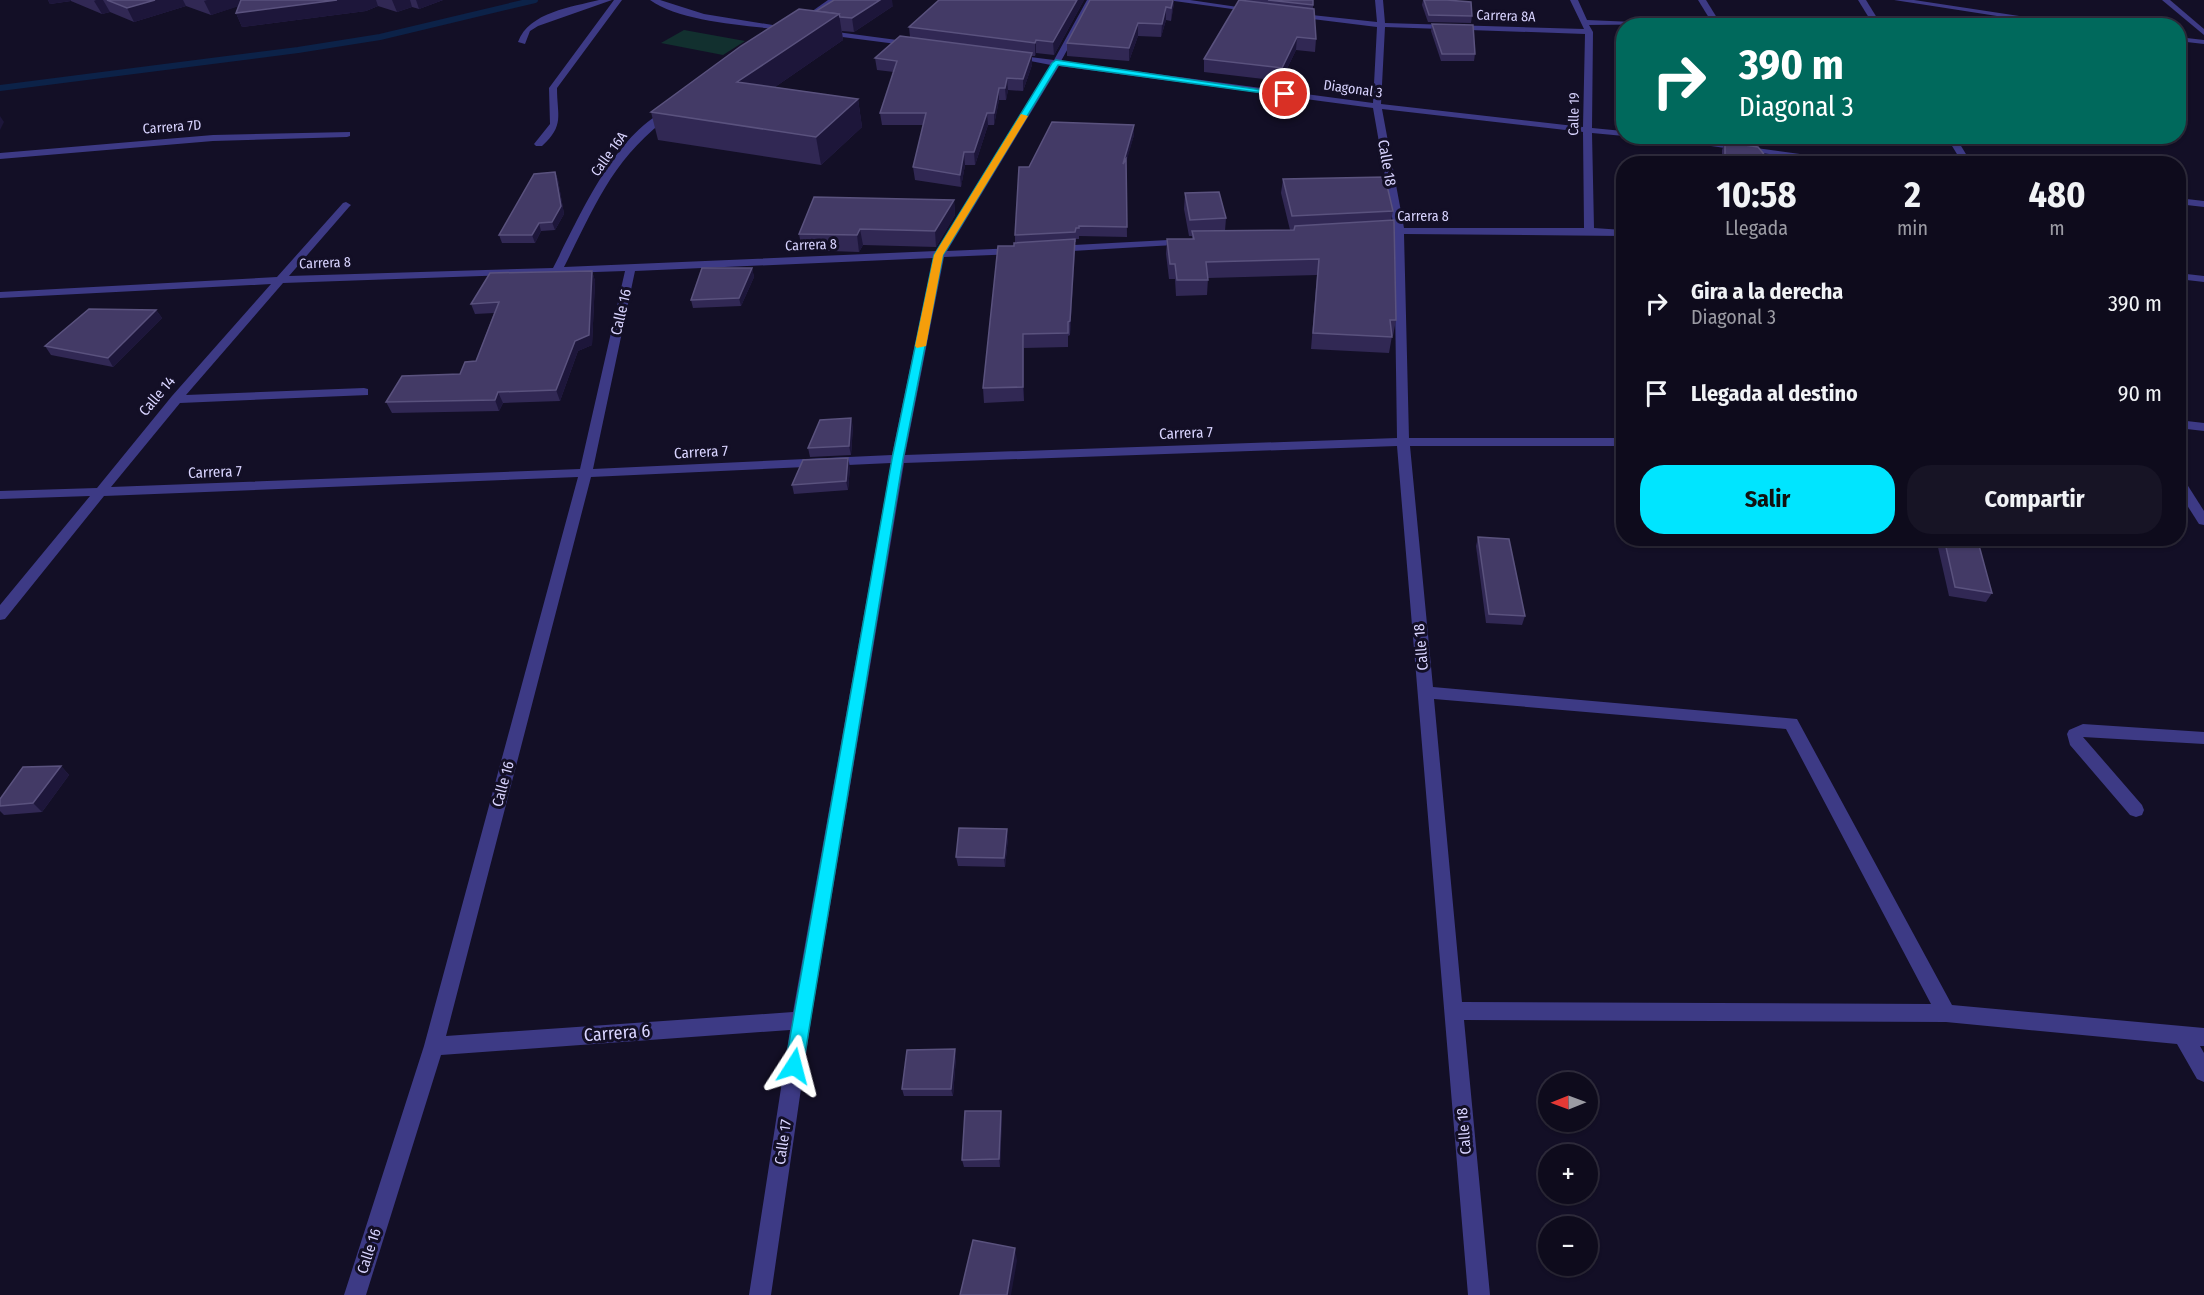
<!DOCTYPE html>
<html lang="es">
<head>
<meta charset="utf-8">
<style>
  body { margin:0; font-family:"Fira Sans Condensed",sans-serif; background:#171425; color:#f1f3f6; height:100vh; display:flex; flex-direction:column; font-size:22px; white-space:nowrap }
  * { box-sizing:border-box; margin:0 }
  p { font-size:20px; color:#9b9ba3 }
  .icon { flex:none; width:33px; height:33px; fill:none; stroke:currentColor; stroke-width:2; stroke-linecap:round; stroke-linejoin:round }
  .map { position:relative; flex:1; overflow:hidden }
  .sheet { position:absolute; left:1616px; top:156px; width:570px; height:390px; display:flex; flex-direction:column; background:#0e0b1c; border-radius:24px; box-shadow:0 2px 4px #0004,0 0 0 2px #2e2b3b }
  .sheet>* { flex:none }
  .guide { position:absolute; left:1616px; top:18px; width:570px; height:126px; border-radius:24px; box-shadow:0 2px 4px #0004,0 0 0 2px #2e2b3b; background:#00695c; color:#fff; overflow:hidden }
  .needle { width:39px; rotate:269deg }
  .tools { position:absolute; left:1538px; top:1072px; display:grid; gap:12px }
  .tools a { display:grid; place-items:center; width:60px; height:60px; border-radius:50%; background:#0e0b1c; box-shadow:0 2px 4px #0004,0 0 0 2px #2e2b3b; font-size:30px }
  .pin { position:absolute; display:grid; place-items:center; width:51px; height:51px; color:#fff; margin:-26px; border:3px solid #fff; border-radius:50%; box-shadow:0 2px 6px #0007 }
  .me { position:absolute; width:66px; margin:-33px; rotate:9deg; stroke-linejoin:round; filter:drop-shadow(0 0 4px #0008) }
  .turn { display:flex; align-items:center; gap:21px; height:126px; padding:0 24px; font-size:27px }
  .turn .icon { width:78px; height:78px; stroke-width:2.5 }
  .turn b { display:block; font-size:42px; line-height:51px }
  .eta { display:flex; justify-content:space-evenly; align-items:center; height:102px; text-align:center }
  .eta b { font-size:36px; font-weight:700; line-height:42px }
  .button { display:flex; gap:12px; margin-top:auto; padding:12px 24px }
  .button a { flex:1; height:69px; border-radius:24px; background:#00e5ff; color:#111; font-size:24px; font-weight:700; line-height:69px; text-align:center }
  .button a+a { background:#171425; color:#f1f3f6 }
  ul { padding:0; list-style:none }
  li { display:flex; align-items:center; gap:18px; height:90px; padding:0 24px }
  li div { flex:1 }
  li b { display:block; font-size:22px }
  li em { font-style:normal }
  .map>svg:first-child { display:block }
  .green { fill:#12302f }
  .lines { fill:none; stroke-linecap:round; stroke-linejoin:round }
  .stream { stroke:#0c2248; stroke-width:6 }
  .minor { fill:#3d3a85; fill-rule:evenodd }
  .wall { fill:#312854 }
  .shaded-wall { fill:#1d163a }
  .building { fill:#433a66; stroke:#5a527e; stroke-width:1.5 }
  .route { fill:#00e5ff; stroke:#0095a6; stroke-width:1.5 }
  .slow { fill:#f59e0b }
  .labels { text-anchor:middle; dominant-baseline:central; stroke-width:6; stroke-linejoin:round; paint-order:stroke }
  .far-street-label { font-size:14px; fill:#d9d4ff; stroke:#130f26 }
  .street-label { font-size:15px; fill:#d9d4ff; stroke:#130f26 }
  .near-street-label { font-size:18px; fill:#d9d4ff; stroke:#130f26 }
</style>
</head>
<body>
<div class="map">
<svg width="2204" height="1295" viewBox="0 0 2204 1295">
  <rect width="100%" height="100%" fill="#130f26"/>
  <path class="green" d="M684 30 745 41 723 55 661 43Z"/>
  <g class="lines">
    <path class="stream" d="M0 88 298 50 380 37 535 0"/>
    <g class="minor">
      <path d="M599 0H612L538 26 530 31 525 44 518 42C529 12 572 7 599 0Z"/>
      <path d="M614 0H622L557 88C557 116 565 125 542 146H536L534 144 550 124 549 88Z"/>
      <path d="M650 0H660L704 14 797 29 793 31C754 26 682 23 650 0Z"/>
      <path d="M828 0H837L817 16H811V12Z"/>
      <path d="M1087 0H1095L1061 61 1373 103 1377 27 1296 17H1293V13L1377 22 1375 0H1383L1385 23 1584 29 1570 0H1578L1587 20 1680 24 1589 25 1593 32 1592 128 1623 131 1624 136 1592 133 1594 228 1623 230V236L1404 234 1409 438H1623V446H1410L1433 687 1797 719 1952 1005 2204 1028V1046H2200L2204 1053V1082L2197 1079 2177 1044 1946 1022 1464 1020 1490 1295H1468L1397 446 904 463 811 1020 771 1295H749L790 1030 441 1055 366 1295H344L424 1046 578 477 104 496 5 619 0 620V605L90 496 0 499V491L97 488 172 396 271 284 0 298V292L277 277 343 203 346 202 351 205 349 207 289 276 553 268C578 220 616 130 670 109L673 110V114C613 157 596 204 564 267L936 251 1051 65 1009 57 1013 55 1054 60ZM1385 27 1585 34 1583 127 1381 104ZM1059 66 1373 108 1394 228H1375L1370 231 1375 234H1394L1397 438 905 455 944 257 1016 254 1021 251 1016 248 947 251ZM1382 109 1583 132 1584 228H1404ZM933 258 892 455 593 469 635 271ZM625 271 580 469 111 487 180 403 368 395V389L364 388 186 395 283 283ZM891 463 793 1012 446 1036 591 477ZM1434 699 1786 729 1931 1004 1462 1002Z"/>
      <path d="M1167 0H1190L1258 10 1254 12Z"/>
      <path d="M1698 0H1706L1722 26H1714Z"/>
      <path d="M1858 0H1866L1882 26H1874Z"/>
      <path d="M1894 0H1914L2086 26H2062Z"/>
      <path d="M2162 0H2170L2204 29V35Z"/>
      <path d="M822 30 912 42 916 44 912 46 819 34V30Z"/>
      <path d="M2178 37 2204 40V44L2178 41Z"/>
      <path d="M350 132V136L347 137 213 141 0 159V153L213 135Z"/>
      <path d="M1638 136H1668L1873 164H1842Z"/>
      <path d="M1946 136H1955L1972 164H1963Z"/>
      <path d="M2178 198 2204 201V207L2178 204Z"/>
      <path d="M1187 239 1191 240V244L1055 252 1050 249 1055 246Z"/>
      <path d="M2178 273 2204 276V282L2178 279Z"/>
      <path d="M2178 420 2204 423V431L2178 428Z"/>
      <path d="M2178 477 2183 478 2204 511V525L2199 524 2178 491Z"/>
      <path d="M2083 724 2204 732V744L2083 737 2142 805 2144 810 2142 815 2136 817 2130 815 2070 745 2067 734 2069 730Z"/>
    </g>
  </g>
  <g class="wall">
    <path d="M48 0H443L419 9 412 7 397 12 378 6 366 11 242 27 236 13 238 6 211 15 186 6 134 22 110 12 102 14 71 1 50 4Z"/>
    <path d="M1084 0 1054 55 1036 53 1035 56H1032V65L1023 91 1008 90 1006 100H999L994 125H988L975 165H965L961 187 915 180 913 167 923 125H882L880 113 894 72 877 70 875 58 910 37 909 27Z"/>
    <path d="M1239 0H1313V9L1316 39 1315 52 1296 50 1281 81 1204 72V59Z"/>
    <path d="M1423 0H1447L1472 16 1471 23 1428 22 1422 5Z"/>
    <path d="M1174 3 1171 21 1166 20 1161 37 1138 36 1129 61 1067 56V43Z"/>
    <path d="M893 6 854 32 842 31 843 40 775 87 858 99 862 127 821 165 658 140 651 112 816 11Z"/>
    <path d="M1432 24 1475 54 1474 61H1441L1431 31Z"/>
    <path d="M1134 135 1126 161 1127 237 1079 236V239H1076V242H1075L1070 335 1068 336V347L1024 348V401L984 403 983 388 1015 243V235L1029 167Z"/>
    <path d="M1725 142 1772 164H1722V150Z"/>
    <path d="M555 172 558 180 564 214 555 230 541 231 535 243H502L499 235Z"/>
    <path d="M1283 179 1393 211 1391 221 1396 320 1393 336H1392L1389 353 1311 349 1317 275 1208 278 1207 295 1176 296 1175 279H1169L1166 254 1167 239H1192V236H1189L1184 209 1185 193 1226 218 1225 231 1290 230 1281 193Z"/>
    <path d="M954 200 955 215 936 247 863 245 859 252 802 250 799 234Z"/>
    <path d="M752 268 754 277 741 306 693 308 691 300Z"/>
    <path d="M592 271 595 281 592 345 578 351 560 401 503 403 499 411 392 413 386 402 460 374 476 361 494 313 475 314 471 304Z"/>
    <path d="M156 310 162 318 113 367 51 355 45 346Z"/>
    <path d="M853 426 851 455 810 457 808 448Z"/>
    <path d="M850 467 848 490 794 494 792 485Z"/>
    <path d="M1478 537 1525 616 1522 625 1486 623 1476 546Z"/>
    <path d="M1940 538H1977L1992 593 1986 602 1949 596 1937 543Z"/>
    <path d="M61 766 69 775 42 812 4 815 0 811V799Z"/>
    <path d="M1008 838 1005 867 958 866 956 857Z"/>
    <path d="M956 1057 953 1096H904L902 1089Z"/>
    <path d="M1002 1118 1000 1167H964L962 1160Z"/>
  </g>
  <g class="shaded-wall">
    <path d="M48 0H71V1L50 4Z"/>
    <path d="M96 0H103L110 12 102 14 94 1Z"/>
    <path d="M155 0H183L186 6 134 22 127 8Z"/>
    <path d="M207 0H251L252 2 211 15 204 1Z"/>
    <path d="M337 0H376L378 6 366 11 242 27 236 13Z"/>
    <path d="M392 0H410L412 7 397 12Z"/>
    <path d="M416 0H443L419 9Z"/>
    <path d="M880 0H892L893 6 854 32 852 18Z"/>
    <path d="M1077 0H1084L1054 55 1053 42Z"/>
    <path d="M1173 0H1174V3L1171 21Z"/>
    <path d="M1166 7V20L1161 37 1162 24Z"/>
    <path d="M839 14 843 40 743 109 737 82Z"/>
    <path d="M1138 23V36L1129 61V48Z"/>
    <path d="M1297 37 1296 50 1281 81 1282 68Z"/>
    <path d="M1036 40V53L1035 56V43Z"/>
    <path d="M1032 53V65L1023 91V79Z"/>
    <path d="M1007 78 1008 90 1006 100 1005 88Z"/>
    <path d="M999 88V100L994 125V113Z"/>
    <path d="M858 99 862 127 821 165 816 137Z"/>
    <path d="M987 113 988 125 975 165 974 152Z"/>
    <path d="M0 116 4 122 0 130Z"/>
    <path d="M1134 125V135L1123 174V164Z"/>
    <path d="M964 152 965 165 961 187 960 175Z"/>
    <path d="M555 172 558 180 564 214 555 230 552 222Z"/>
    <path d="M954 200 955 215 936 247 935 231Z"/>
    <path d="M539 223 541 231 535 243 532 235Z"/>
    <path d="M860 229 863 245 859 252 857 235Z"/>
    <path d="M1075 239V253L1070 335V321Z"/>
    <path d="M752 268 754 277 741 306 739 298Z"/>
    <path d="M592 271 595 281 592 345 578 351 560 401 556 390Z"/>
    <path d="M156 310 162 318 113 367 108 358Z"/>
    <path d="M1023 334 1024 348V401L1023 387Z"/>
    <path d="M498 392 503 403 499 411 495 400Z"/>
    <path d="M851 418 853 426 851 455 849 446Z"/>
    <path d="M848 458 850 467 848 490 846 481Z"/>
    <path d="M61 766 69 775 42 812 33 803Z"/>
    <path d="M1007 829 1008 838 1005 867 1004 858Z"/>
    <path d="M955 1049 956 1057 953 1096 951 1089Z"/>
    <path d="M1001 1111 1002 1118 1000 1167 999 1159Z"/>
    <path d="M1015 1248 1017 1261 1011 1295H1007Z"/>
  </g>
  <g class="building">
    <path d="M107 0H155L127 8Z"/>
    <path d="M241 0H337L236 13Z"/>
    <path d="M834 0H880L852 18 840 17 839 14 816 11Z"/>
    <path d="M939 0H1077L1053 42 1036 40 1035 43 909 27Z"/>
    <path d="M1090 0H1173L1171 8 1166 7 1162 24 1138 23 1129 48 1067 43Z"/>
    <path d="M1239 0 1314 9 1316 39 1297 37 1282 68 1204 59Z"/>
    <path d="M1268 0H1313V5Z"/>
    <path d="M1424 0H1447L1471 2 1472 16 1429 15Z"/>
    <path d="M799 9 839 14 737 82 858 99 816 137 651 112 741 46Z"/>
    <path d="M1432 24 1473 25 1475 54H1442Z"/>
    <path d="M900 36 1032 53 1023 79 1007 78 1005 88H999L994 113H987L974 152H964L960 175 913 167 926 113H880L897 61 875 58Z"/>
    <path d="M1052 122 1134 125 1123 164 1126 159 1127 227 1079 226V228H1076L1075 232 1015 235 1019 167H1029Z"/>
    <path d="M1725 142 1758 147 1772 164H1725Z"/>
    <path d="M555 172 561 206 552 222 539 223 532 235H499L534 174Z"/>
    <path d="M1385 177 1393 211 1292 216 1283 179Z"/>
    <path d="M1219 192 1226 218 1190 220 1185 193Z"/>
    <path d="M814 197 954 200 935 231 860 229 857 235 799 234Z"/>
    <path d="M1394 220 1396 320H1390L1392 337 1313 333 1319 259 1206 262 1208 280H1177L1175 264H1170L1167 239H1194L1192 231 1294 230 1295 226Z"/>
    <path d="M1075 239 1070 321 1068 322V333L1023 334V387L983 388 998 246H1014V243Z"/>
    <path d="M702 268H752L739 298 691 300Z"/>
    <path d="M592 271 589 335 575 341 556 390 498 392 495 400 386 402 402 376 460 374 465 362 476 361 499 302 471 304 490 273Z"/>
    <path d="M89 309 156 310 108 358 45 346Z"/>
    <path d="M851 418 849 446 808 448 820 420Z"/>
    <path d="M848 458 846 481 792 485 803 460Z"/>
    <path d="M1478 537 1509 539 1525 616 1489 614Z"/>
    <path d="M1944 538H1977L1992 593 1955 587Z"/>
    <path d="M61 766 33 803 0 806V799L23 767Z"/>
    <path d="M959 828 1007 829 1004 858 956 857Z"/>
    <path d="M955 1049 951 1089H902L907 1050Z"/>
    <path d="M965 1111H1001L999 1159 962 1160Z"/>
    <path d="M973 1240 1015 1248 1007 1295H960Z"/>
  </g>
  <path class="route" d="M1056 60 1289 94 1285 96 1058 65 943 255 903 459 803 1066 800 1072 794 1074 788 1072 785 1066 892 459 934 255 1052 63Z"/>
  <path class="slow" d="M1021 114 1028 116 943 255 926 346 917 348 915 346 934 255Z"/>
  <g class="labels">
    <g class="far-street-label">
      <text transform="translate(1506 16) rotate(2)">Carrera 8A</text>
      <text transform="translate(1353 89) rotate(8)">Diagonal 3</text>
      <text transform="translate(1574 114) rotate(-89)">Calle 19</text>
      <text transform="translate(172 127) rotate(-4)">Carrera 7D</text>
      <text transform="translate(609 154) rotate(-54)">Calle 16A</text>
      <text x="1423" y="216">Carrera 8</text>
      <text transform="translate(811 245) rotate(-2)">Carrera 8</text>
      <text transform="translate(325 263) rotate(-2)">Carrera 8</text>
    </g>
    <g class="street-label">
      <text transform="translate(1387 163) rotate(80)">Calle 18</text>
      <text transform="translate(621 312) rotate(-77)">Calle 16</text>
      <text transform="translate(157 396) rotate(-50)">Calle 14</text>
      <text transform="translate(1186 433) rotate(-2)">Carrera 7</text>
      <text transform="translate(701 452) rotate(-3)">Carrera 7</text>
      <text transform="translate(215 472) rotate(-2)">Carrera 7</text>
      <text transform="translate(1421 647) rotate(-95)">Calle 18</text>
      <text transform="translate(503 784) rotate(-75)">Calle 16</text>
      <text transform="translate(1464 1131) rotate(-95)">Calle 18</text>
      <text transform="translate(783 1142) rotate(-82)">Calle 17</text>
      <text transform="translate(369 1251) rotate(-72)">Calle 16</text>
    </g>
    <g class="near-street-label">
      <text transform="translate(617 1033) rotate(-4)">Carrera 6</text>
    </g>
  </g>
</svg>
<div class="tools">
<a><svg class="needle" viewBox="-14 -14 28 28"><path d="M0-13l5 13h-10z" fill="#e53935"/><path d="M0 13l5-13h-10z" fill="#9b9ba3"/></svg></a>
<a>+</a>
<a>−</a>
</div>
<div class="pin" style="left:1285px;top:94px;background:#d93025"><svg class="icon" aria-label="arrive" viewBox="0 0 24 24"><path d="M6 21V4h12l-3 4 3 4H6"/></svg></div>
<svg class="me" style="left:794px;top:1066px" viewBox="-20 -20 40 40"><path d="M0-17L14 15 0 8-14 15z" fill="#00e5ff" stroke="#fff" stroke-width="4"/></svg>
<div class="guide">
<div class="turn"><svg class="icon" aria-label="right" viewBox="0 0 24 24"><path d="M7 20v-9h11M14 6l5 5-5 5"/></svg><div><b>390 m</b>Diagonal 3</div></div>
</div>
<section class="sheet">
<div class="eta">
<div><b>10:58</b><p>Llegada</p></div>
<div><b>2</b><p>min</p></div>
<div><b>480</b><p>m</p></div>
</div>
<ul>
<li><svg class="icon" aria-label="right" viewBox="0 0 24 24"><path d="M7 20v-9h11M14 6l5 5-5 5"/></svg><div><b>Gira a la derecha</b><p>Diagonal 3</p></div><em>390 m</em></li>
<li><svg class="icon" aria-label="arrive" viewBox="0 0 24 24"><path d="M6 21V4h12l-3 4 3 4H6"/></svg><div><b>Llegada al destino</b></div><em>90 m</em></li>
</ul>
<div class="button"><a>Salir</a><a>Compartir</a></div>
</section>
</div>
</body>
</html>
